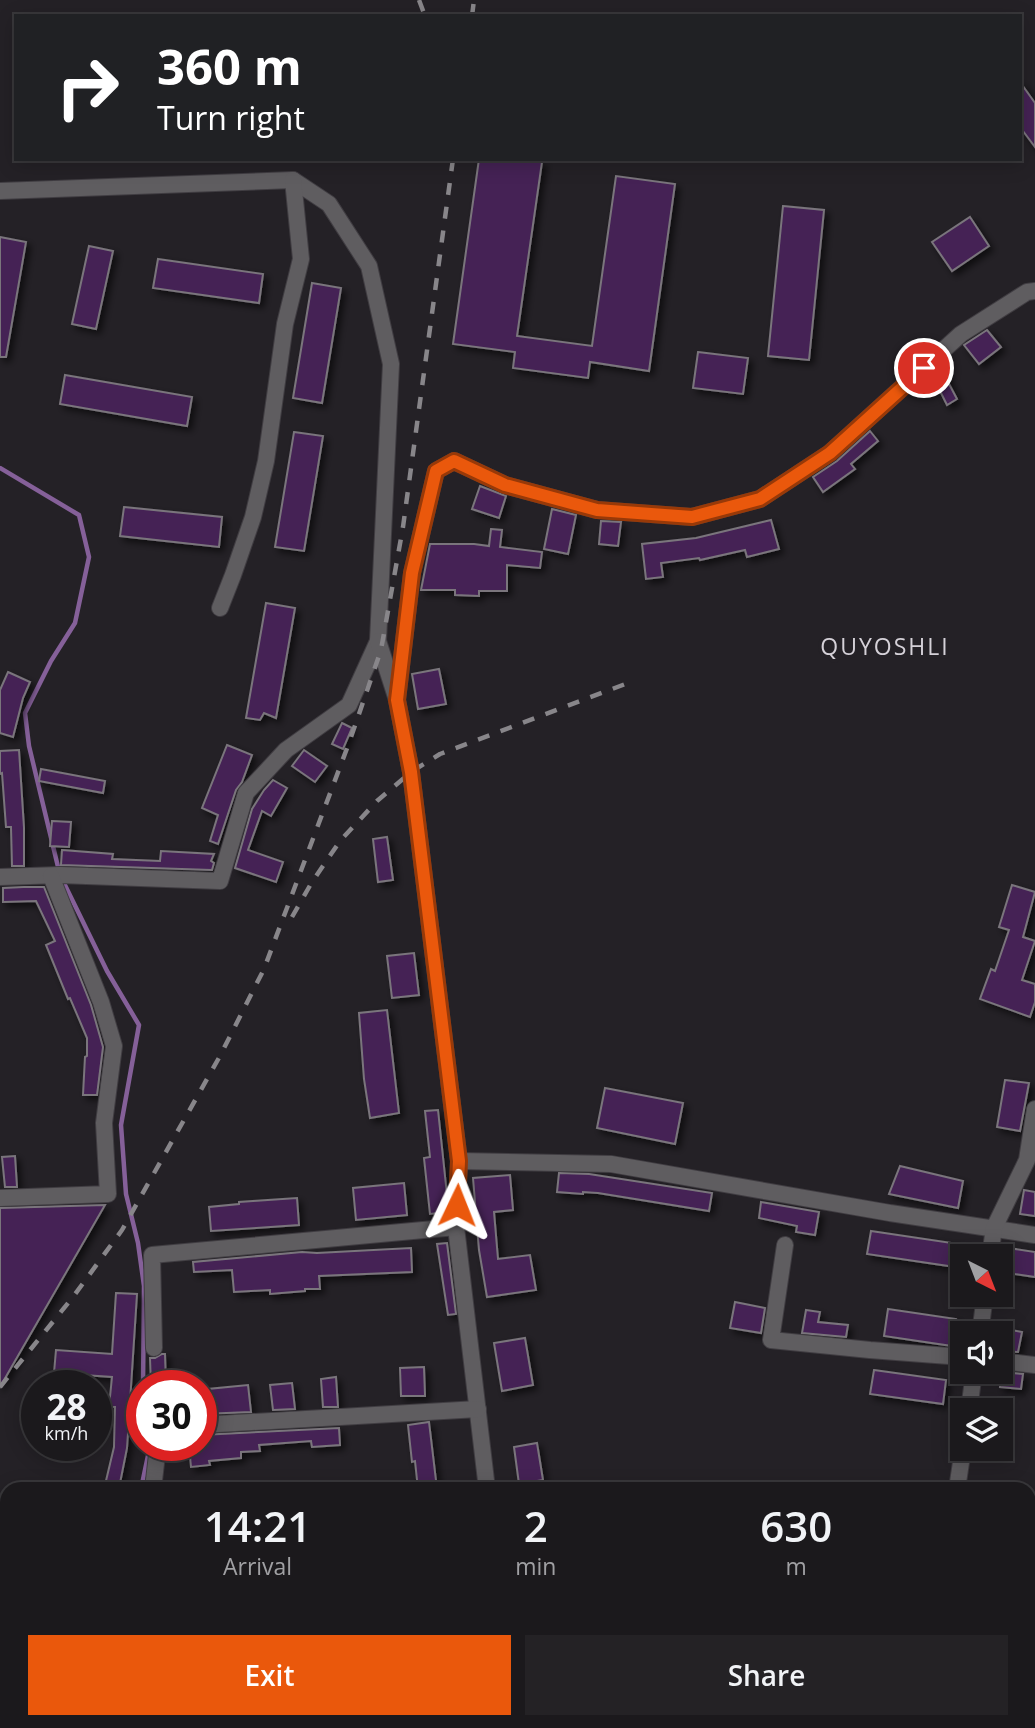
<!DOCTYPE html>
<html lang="en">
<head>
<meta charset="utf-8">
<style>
  body { margin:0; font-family:"Open Sans",sans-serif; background:#242225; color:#f1f3f6; height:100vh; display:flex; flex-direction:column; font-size:26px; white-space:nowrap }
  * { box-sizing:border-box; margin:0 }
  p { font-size:23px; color:#a0a0a3 }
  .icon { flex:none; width:38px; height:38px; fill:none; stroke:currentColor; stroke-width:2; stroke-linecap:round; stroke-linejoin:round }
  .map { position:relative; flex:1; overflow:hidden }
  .sheet { position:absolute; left:0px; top:1482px; width:1036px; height:247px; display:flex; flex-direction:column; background:#1b191c; border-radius:21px 21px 0 0; box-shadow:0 4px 18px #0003,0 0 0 2px #39383b }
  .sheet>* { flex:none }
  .banner { position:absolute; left:14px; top:14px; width:1008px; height:147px; border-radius:0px; box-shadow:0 4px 18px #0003,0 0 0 2px #39383b; background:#202124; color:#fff; overflow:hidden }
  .needle { width:46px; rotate:138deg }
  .controls { position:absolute; left:950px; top:1244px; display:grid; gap:14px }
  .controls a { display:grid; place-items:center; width:63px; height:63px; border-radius:0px; background:#1b191c; box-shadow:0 4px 18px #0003,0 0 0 2px #39383b; font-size:35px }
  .speed { position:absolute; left:21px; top:1370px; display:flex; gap:14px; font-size:35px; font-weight:700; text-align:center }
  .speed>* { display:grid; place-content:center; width:91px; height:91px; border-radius:50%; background:#1b191c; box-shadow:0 4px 18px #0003,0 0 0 2px #39383b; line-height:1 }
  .speed small { font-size:18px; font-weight:400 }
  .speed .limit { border:10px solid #d22; background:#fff; color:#111 }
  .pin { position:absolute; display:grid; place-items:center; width:60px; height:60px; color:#fff; margin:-30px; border:4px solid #fff; border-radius:50%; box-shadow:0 2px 7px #0007 }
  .me { position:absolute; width:77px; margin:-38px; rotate:2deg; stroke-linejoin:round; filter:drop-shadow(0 0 5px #0008) }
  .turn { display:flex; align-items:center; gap:24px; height:147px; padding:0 28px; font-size:32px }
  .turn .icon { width:91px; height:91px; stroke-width:2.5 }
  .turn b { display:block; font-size:49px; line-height:60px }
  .eta { display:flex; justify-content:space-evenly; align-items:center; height:119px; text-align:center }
  .eta b { font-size:42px; font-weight:600; line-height:49px }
  .primary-button { display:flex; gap:14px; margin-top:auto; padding:14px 28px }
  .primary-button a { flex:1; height:80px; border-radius:0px; background:#ea580c; color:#fff; font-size:28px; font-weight:600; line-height:80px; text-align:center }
  .primary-button a+a { background:#242225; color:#f1f3f6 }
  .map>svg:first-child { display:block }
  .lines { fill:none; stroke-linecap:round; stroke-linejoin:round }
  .stream { stroke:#856099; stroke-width:4.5 }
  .building { fill:#442155; stroke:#7a757c; stroke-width:2; filter:url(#shadow) }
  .minor-casing { stroke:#403d42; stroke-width:18 }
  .minor { stroke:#5f5d60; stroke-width:16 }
  .rail { stroke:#88868a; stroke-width:4.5; stroke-dasharray:12 12; stroke-linecap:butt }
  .route-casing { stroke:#983908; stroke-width:18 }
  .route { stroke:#ea580c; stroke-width:12 }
  .labels { text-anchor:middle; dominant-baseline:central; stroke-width:7; stroke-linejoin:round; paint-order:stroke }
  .quarter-label { font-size:23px; letter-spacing:2px; fill:#d5d1d8; stroke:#242126 }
</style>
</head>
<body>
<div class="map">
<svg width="1035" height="1728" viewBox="0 0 1035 1728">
  <defs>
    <filter id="shadow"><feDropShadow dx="4" dy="4" stdDeviation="3.5" flood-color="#0009"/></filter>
  </defs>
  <rect width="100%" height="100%" fill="#242126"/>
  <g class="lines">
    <g class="stream">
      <path d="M0 468 79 515 89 557 75 623 51 661 25 713 29 746 59 871"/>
      <path d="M62 879 107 971 139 1025 121 1125 126 1194 138 1243 144 1286 143 1386"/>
      <path d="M141 1489 150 1446"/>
      <path d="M74 1728 76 1722"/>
    </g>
  </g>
  <g class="building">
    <path d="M1020 82 1035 103V147L1020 127Z"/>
    <path d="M479 159H520L542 162 517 336 592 346 616 176 675 184 649 371 590 362 588 378 513 368 515 352 453 344Z"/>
    <path d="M783 206 824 210 809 360 768 356Z"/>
    <path d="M970 217 989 246 952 271 932 242Z"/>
    <path d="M0 237 26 242 6 357H0Z"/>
    <path d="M89 246 113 251 96 329 72 324Z"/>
    <path d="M158 259 263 274 259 303 153 288Z"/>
    <path d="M312 283 341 288 322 403 293 398Z"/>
    <path d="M987 330 1001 347 979 364 964 345Z"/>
    <path d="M698 352 748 358 743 394 693 388Z"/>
    <path d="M940 367 957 399 947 405 932 375Z"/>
    <path d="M65 375 192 397 187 426 60 404Z"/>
    <path d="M870 431 878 441 851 464 855 469 823 492 813 477 837 461Z"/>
    <path d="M294 432 323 436 304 551 275 547Z"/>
    <path d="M480 486 506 496 499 518 472 509Z"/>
    <path d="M124 507 222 517 219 547 120 536Z"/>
    <path d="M552 509 576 515 568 554 544 549Z"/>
    <path d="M771 520 779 549 747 557 745 550 700 560 699 558 661 563 663 577 646 579 642 544 696 538Z"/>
    <path d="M601 521 621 522 618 546 599 544Z"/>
    <path d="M491 529 502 530 500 547 542 552 540 568 507 565V591H479V596L455 595V590H421L430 544H474L489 546Z"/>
    <path d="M266 603 295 608 276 718 264 713 260 720 246 718Z"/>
    <path d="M439 669 446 704 418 709 412 674Z"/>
    <path d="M8 672 30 682 23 698 13 737 0 733V690Z"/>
    <path d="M342 723 352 728 343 749 332 744Z"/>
    <path d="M227 745 252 755 242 782 236 790 218 844 210 841 218 815 202 808Z"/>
    <path d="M19 750 24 828V866H12L11 827H6L2 773 0 774V751Z"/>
    <path d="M304 750 327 766 315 782 292 766Z"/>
    <path d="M41 769 105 781 103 793 39 781Z"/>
    <path d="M273 780 287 788 271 816 262 811 248 850 283 862 276 882 235 868 252 809 264 790Z"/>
    <path d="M52 821 71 822 69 847 50 846Z"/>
    <path d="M387 837 393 880 378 882 373 839Z"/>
    <path d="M62 850 113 854 112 859 160 861 161 851 214 854 211 861 214 863 212 870 61 865Z"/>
    <path d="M1012 885 1035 892 1023 937 1035 941 1022 980 1035 984V1002L1030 1017 980 999 991 969 995 971 1009 930 999 927Z"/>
    <path d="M24 887H44L91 1005 103 1047 97 1095H83L85 1057 87 1056V1038L70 998 68 999 46 945 55 941 36 901 3 902V888Z"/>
    <path d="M414 953 419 995 392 998 387 956Z"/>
    <path d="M387 1010 399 1113 370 1118 364 1079 359 1013Z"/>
    <path d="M1005 1080 1029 1083 1020 1131 997 1127Z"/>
    <path d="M605 1088 683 1103 675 1144 597 1128Z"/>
    <path d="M438 1110 447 1195 446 1212 430 1214 424 1158 430 1157 425 1111Z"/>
    <path d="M15 1156 17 1187H5L2 1157Z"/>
    <path d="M900 1166 963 1181 958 1208 889 1194Z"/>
    <path d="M559 1173 589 1174 712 1193 709 1211 598 1193 583 1192V1194L557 1192Z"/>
    <path d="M510 1175 513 1210 494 1212 498 1259 530 1255 536 1290 487 1297 479 1250 473 1178Z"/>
    <path d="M404 1183 407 1215 356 1220 353 1188Z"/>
    <path d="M1024 1190 1035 1192V1216L1020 1214Z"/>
    <path d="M297 1198 299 1225 211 1231 209 1207 239 1204V1202Z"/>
    <path d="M761 1202 819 1212 815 1235 796 1232 797 1226 759 1218Z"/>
    <path d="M105 1205 0 1387V1208Z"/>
    <path d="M871 1231 972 1246 971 1256H962V1268L867 1254Z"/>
    <path d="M447 1243 456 1314 448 1315 437 1244Z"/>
    <path d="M1002 1247 1035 1252V1277L1001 1272Z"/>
    <path d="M411 1248 412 1272 319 1276 320 1289H305V1291L270 1294V1290L234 1292 232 1270 194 1272 193 1262 302 1252 317 1253Z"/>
    <path d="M116 1293 137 1294 127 1448 119 1488 105 1485 114 1447 115 1407H109L112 1377 54 1373 56 1350 112 1354Z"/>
    <path d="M735 1302 765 1308 761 1333 730 1328Z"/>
    <path d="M888 1309 956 1319 952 1346 884 1336Z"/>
    <path d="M806 1310 820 1312 818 1322 848 1325 846 1337 802 1333Z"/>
    <path d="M1001 1328 1022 1332 1018 1352 1001 1351Z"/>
    <path d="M525 1338 533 1385 502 1391 494 1343Z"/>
    <path d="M162 1354H165L166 1386H151L150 1358H155Z"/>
    <path d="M424 1367 425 1396H401L400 1368Z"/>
    <path d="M874 1370 946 1380 943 1404 870 1394Z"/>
    <path d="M1001 1372 1023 1374 1021 1389 1000 1387Z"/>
    <path d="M336 1377 338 1407H323L321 1379Z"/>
    <path d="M292 1383 295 1409 273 1410 270 1385Z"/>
    <path d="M248 1385 251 1412 201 1414V1394L209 1393 208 1389Z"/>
    <path d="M429 1422 437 1489H418L415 1461 412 1462 408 1425Z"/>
    <path d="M339 1428 340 1445 312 1447 311 1441 259 1445 260 1451 241 1452V1458L209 1461 210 1465 191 1467 189 1446H201V1435Z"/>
    <path d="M537 1443 543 1480 519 1484 514 1447Z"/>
  </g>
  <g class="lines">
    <defs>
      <g id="minor">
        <path d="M0 191 293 180 329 204 369 266 391 364 378 641 349 705 286 750 246 793 220 881 60 875 0 877"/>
        <path d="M220 608 233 575 253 517 266 461 285 324 301 259 293 180"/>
        <path d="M378 641 397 700 411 772 459 1161 456 1227 487 1489"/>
        <path d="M397 700 412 573 436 471 454 461 505 485 597 510 692 517 760 499 830 453 961 334 1027 292 1035 291"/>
        <path d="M459 1161 611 1164 890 1213 1035 1235"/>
        <path d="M0 1198 108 1194 104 1123 114 1046 101 1002 51 876"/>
        <path d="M785 1245 771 1340 870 1350 962 1357"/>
        <path d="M990 1256 994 1228 1027 1160 1035 1109"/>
        <path d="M980 1334 985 1295"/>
        <path d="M154 1348 152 1255 456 1227"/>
        <path d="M1001 1361 1035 1365"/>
        <path d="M969 1410 974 1372"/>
        <path d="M201 1425 478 1409"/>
        <path d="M153 1489 158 1446"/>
        <path d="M957 1489 963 1449"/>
        <path d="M1029 1585 1035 1586"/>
        <path d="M0 1718 7 1720"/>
        <path d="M18 1722 44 1728"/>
        <path d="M252 1722 261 1728"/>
        <path d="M90 1728 92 1722"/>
        <path d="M475 1728 476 1722"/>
        <path d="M964 1728 965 1722"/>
      </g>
    </defs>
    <use href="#minor" class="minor-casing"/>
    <use href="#minor" class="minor"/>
    <g class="rail">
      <path d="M419 0 425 16"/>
      <path d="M472 16 474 0"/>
      <path d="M292 917 312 882 340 841 377 801 411 772 440 754 628 683"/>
      <path d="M0 1387 73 1297 122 1230 220 1056 264 969 349 743 381 650 403 527 453 159"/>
    </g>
  </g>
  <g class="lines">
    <defs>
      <path id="route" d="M457 1205 459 1161 411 772 397 700 412 573 436 471 454 461 505 485 597 510 692 517 760 499 830 453 924 368"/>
    </defs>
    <use href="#route" class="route-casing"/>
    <use href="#route" class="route"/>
  </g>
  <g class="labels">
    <g class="quarter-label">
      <text x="885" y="646">QUYOSHLI</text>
    </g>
  </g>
</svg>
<div class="controls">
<a><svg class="needle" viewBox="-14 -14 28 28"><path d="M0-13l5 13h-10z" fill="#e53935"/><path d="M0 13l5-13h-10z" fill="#a0a0a3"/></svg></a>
<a><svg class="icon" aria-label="sound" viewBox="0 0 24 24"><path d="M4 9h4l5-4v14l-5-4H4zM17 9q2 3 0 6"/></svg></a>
<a><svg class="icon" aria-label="layers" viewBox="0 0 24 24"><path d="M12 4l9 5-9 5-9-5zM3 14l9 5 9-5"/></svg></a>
</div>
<div class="speed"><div>28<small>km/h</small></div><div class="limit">30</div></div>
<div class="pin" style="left:924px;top:368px;background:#d93025"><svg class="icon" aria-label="arrive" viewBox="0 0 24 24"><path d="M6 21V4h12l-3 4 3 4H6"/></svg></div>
<svg class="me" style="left:457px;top:1205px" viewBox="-20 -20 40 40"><path d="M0-17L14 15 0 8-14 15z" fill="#ea580c" stroke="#fff" stroke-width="4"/></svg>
<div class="banner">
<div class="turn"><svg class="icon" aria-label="right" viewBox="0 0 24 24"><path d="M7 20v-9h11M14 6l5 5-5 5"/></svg><div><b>360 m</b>Turn right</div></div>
</div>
<section class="sheet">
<div class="eta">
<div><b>14:21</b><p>Arrival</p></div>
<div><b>2</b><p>min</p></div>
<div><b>630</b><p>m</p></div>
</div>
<div class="primary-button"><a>Exit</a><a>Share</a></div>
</section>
</div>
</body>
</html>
